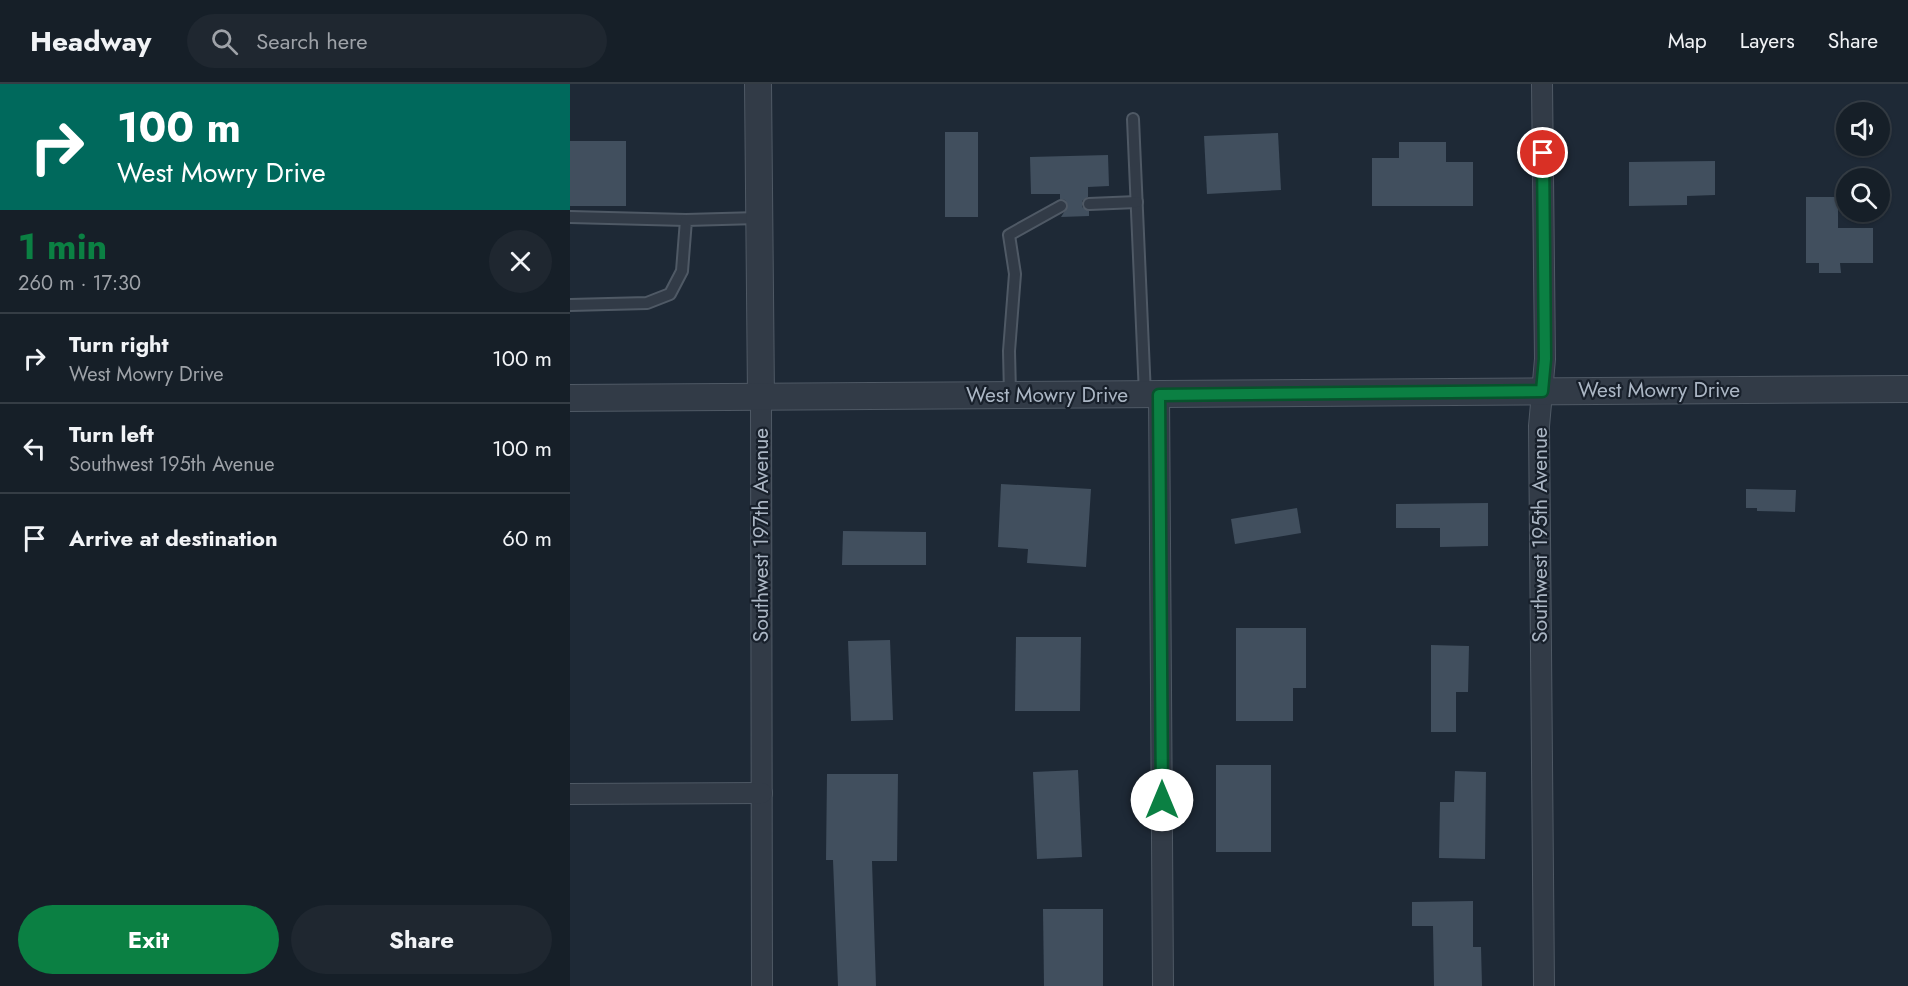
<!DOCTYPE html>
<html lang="en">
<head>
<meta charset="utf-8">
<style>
  body { margin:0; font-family:Jost,sans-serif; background:#1f2730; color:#f1f3f6; height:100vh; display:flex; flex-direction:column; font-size:22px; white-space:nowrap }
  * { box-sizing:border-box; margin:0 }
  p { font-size:20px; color:#9ea2a8 }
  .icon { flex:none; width:33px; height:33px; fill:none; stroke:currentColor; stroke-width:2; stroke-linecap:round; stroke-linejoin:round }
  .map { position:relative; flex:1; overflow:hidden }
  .drawer { display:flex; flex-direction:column; background:#161f28; width:570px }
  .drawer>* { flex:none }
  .guide { background:#00695c; color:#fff; overflow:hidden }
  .fabs { position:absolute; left:1266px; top:18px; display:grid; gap:12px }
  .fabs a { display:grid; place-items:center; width:54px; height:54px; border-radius:50%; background:#161f28; box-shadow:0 2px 4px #0004,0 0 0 2px #353d45; font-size:30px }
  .pin { position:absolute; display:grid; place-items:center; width:51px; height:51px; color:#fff; margin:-26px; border:3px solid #fff; border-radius:50%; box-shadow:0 2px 6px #0007 }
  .me { position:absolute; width:66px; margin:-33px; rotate:0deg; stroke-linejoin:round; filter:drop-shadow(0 0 4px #0008) }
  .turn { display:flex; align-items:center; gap:21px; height:126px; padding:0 18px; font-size:27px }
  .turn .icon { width:78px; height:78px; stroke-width:2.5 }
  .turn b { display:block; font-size:42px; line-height:51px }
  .round { display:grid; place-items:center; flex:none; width:63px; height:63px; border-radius:32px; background:#1f2730 }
  .overview { display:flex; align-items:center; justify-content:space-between; height:102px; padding:0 18px }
  h1 { font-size:36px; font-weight:700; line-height:45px; color:#0b8043 }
  .cta { display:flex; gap:12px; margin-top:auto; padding:12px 18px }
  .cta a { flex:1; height:69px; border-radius:36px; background:#0b8043; color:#fff; font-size:24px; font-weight:700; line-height:69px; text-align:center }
  .cta a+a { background:#1f2730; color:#f1f3f6 }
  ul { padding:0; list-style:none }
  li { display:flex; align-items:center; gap:18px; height:90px; padding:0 18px; border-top:2px solid #353d45 }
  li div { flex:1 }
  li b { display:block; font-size:22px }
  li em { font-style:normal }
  header { display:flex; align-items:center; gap:36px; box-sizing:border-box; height:84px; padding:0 30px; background:#161f28; border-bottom:2px solid #353d45 }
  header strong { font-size:28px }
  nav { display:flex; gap:33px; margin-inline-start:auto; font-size:21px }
  .search { width:420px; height:54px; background:#1f2730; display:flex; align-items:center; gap:15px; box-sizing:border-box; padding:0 21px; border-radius:33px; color:#9ea2a8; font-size:22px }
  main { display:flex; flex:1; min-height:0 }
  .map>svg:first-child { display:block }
  .building { fill:#414f5e }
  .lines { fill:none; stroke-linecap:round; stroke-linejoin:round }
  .service-casing { stroke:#4f5965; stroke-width:14 }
  .minor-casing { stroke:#4f5965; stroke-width:22 }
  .tertiary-casing { stroke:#4f5965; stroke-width:28 }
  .service { stroke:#323b47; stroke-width:10 }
  .minor { stroke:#323b47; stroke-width:20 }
  .tertiary { stroke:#323b47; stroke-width:26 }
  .route-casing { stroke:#07532c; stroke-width:15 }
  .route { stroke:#0b8043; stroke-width:10 }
  .labels { text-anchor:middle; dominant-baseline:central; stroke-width:4.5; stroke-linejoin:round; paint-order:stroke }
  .street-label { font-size:21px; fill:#abb6c4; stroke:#18202b }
</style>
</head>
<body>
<header>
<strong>Headway</strong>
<div class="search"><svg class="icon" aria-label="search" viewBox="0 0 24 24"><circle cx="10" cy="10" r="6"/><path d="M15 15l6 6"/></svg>Search here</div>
<nav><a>Map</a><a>Layers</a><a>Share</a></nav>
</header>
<main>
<section class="drawer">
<div class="guide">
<div class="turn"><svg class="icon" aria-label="right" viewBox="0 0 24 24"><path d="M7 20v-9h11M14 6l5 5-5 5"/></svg><div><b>100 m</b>West Mowry Drive</div></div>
</div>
<div class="overview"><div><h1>1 min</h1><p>260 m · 17:30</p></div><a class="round"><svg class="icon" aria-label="close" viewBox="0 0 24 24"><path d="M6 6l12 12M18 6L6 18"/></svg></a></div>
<ul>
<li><svg class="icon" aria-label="right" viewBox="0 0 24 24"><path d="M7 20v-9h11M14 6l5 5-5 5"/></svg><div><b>Turn right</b><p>West Mowry Drive</p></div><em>100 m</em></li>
<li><svg class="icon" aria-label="left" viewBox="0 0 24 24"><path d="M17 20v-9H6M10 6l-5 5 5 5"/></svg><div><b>Turn left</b><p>Southwest 195th Avenue</p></div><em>100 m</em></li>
<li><svg class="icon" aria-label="arrive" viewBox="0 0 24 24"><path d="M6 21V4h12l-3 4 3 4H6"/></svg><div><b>Arrive at destination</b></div><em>60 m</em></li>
</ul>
<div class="cta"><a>Exit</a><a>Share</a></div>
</section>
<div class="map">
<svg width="1338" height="902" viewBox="0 0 1338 902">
  <rect width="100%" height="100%" fill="#1e2936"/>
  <g class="building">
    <rect x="375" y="48" width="33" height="85"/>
    <path d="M708 49 711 106 637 110 634 52Z"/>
    <rect x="0" y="57" width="56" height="65"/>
    <path d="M829 58H876V78H903V122H802V74H829Z"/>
    <path d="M538 71 539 102 518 103V113L512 117V123L519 127V132L491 133 498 122 495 116 490 115V110H461L460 73Z"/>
    <path d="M1145 77V111L1117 112V121L1059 122V78Z"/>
    <path d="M1236 113H1268V144H1303V179H1270L1271 189H1249V179H1236Z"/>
    <path d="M431 400 521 405 516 483 457 479 458 465 428 463Z"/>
    <path d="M1176 405 1226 406 1225 428 1187 427V424H1176Z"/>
    <path d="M918 419V462L870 463V444H826V420Z"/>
    <path d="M727 424 731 449 665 460 661 435Z"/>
    <path d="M273 447 356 448V481H272Z"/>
    <path d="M666 544H736V604H723V637H666Z"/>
    <path d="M446 553H511L510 627H445Z"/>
    <path d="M320 556 323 636 281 637 278 557Z"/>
    <path d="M861 561 899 562 898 608H886V648H861Z"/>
    <rect x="646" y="681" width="55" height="87"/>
    <path d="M508 686 512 773 467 775 463 688Z"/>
    <path d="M885 687 916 688 915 775 869 774 870 718H884Z"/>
    <path d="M257 690H328L327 777H302L306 902H268L263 776H256Z"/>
    <path d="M903 817V863H911L912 902H864L863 842H842V818Z"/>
    <path d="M473 825H533V902H474Z"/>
  </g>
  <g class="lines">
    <defs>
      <g id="service">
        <path d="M563 35 575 311"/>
        <path d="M519 120 567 118"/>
        <path d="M0 133 116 136"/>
        <path d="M0 221 77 219 100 210 112 187 116 136 188 134"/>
        <path d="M440 310 439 267 445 190 439 151 491 122"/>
      </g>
      <g id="minor">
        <path d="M972 0 975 275 969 342 974 902"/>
        <path d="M589 311 593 902"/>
        <path d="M191 313 192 902"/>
        <path d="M0 710 192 709"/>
      </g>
      <g id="tertiary">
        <path d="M188 0 191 313"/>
        <path d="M0 314 1338 305"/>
      </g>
    </defs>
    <use href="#service" class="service-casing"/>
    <use href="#minor" class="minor-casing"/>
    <use href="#tertiary" class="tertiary-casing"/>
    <use href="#service" class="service"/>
    <use href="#minor" class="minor"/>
    <use href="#tertiary" class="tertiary"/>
  </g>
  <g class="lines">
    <defs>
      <path id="route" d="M592 716 589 311 972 307 975 275 973 69"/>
    </defs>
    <use href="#route" class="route-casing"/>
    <use href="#route" class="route"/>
  </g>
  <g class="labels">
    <g class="street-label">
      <text x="1089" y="306">West Mowry Drive</text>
      <text x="477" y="311">West Mowry Drive</text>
      <text transform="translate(191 451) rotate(-90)">Southwest 197th Avenue</text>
      <text transform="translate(970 451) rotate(-90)">Southwest 195th Avenue</text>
    </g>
  </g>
</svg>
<div class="fabs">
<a><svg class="icon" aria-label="sound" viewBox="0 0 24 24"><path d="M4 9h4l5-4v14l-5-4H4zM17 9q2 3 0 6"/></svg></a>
<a><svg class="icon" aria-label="search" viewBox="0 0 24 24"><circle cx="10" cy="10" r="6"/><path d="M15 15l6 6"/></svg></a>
</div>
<div class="pin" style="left:973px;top:69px;background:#d93025"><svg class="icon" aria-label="arrive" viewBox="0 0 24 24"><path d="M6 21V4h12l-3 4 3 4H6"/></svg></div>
<svg class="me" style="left:592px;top:716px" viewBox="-20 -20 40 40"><circle r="19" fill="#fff"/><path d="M0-13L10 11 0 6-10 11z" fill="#0b8043"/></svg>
</div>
</main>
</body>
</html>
